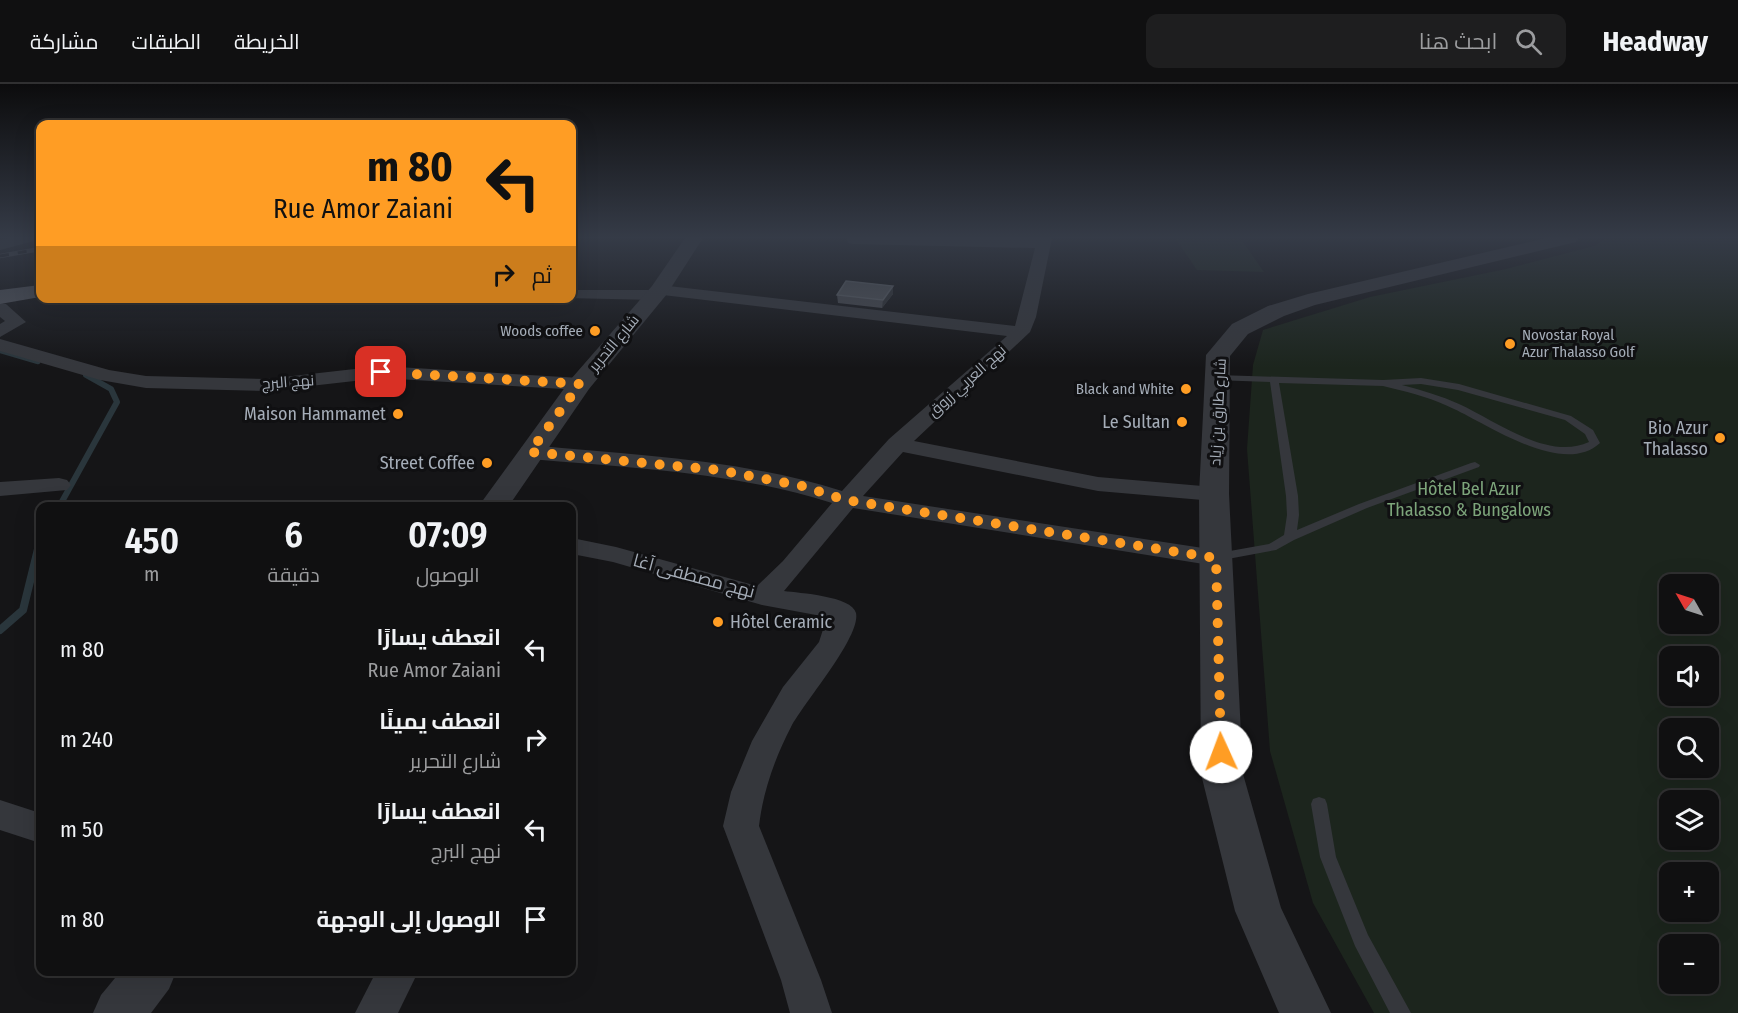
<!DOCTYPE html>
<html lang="ar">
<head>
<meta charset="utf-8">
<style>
  body { margin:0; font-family:"Fira Sans Condensed",Cairo,sans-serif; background:#1e1e1f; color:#f1f3f6; direction:rtl; height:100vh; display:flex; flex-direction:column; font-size:22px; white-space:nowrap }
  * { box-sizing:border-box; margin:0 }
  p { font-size:20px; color:#9c9d9f }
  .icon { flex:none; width:33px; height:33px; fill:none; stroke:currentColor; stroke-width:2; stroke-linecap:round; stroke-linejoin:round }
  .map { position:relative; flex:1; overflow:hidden; direction:ltr }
  .details { position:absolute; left:36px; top:418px; width:540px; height:474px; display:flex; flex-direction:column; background:#101011; border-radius:12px; box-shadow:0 6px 24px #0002,0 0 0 2px #303031; direction:rtl }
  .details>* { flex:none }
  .banner { position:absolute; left:36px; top:36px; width:540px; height:183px; border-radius:12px; box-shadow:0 6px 24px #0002,0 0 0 2px #303031; direction:rtl; background:#ff9d24; color:#111; overflow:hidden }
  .needle { width:39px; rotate:309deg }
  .controls { position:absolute; left:1659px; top:490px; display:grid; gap:12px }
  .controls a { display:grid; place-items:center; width:60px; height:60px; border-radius:12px; background:#101011; box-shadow:0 6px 24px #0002,0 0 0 2px #303031; font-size:30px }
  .pin { position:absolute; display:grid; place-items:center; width:51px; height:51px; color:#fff; margin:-26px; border-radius:12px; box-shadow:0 3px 9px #0006 }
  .me { position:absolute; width:66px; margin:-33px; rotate:358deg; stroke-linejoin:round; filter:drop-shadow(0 0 4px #0008) }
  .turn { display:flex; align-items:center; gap:21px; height:126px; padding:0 24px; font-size:27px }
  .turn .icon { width:78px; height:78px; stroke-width:2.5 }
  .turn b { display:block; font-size:42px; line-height:51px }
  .then { display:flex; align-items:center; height:57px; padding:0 24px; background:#0003; gap:12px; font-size:22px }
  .eta { display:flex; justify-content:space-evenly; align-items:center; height:102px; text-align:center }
  .eta b { font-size:36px; font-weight:600; line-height:42px }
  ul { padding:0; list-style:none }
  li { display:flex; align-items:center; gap:18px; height:90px; padding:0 24px }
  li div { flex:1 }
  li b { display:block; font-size:22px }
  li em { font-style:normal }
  header { display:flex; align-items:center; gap:36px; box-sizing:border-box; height:84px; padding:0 30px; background:#101011; border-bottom:2px solid #303031 }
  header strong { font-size:28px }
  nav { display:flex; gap:33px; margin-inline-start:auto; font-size:21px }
  .search { width:420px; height:54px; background:#1e1e1f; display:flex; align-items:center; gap:15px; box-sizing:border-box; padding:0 21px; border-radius:12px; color:#9c9d9f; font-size:22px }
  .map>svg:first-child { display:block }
  .green { fill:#1c251d; fill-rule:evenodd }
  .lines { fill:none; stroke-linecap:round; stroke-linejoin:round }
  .stream-far2 { stroke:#2a363c; stroke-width:4.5 }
  .stream-far1 { stroke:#2a363c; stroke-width:6 }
  .stream { stroke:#2a363c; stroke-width:8 }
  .service { fill:#35373c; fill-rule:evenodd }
  .minor { fill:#35373c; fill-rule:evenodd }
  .tertiary { fill:#35373c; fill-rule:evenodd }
  .primary { fill:#51545b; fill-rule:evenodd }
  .rail-casing { stroke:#484b51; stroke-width:4.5 }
  .rail { stroke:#101012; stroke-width:3; stroke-dasharray:9; stroke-linecap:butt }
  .wall { fill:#484a4f }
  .shaded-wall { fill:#2f3134 }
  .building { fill:#52555a; stroke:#5f6369; stroke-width:1.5 }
  .route { stroke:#ff9d24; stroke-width:10; stroke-dasharray:0 18 }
  .poi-dot { fill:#ff9d24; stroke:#101012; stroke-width:2 }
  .labels { text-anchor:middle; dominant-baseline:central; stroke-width:6; stroke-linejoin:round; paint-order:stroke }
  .far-poi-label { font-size:15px; fill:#a5adb8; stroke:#101012; text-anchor:end }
  .far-street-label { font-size:15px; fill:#a5adb8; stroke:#101012 }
  .poi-label { font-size:18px; fill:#a5adb8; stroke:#101012; text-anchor:end }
  .park-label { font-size:18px; fill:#7da57b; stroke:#101012 }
  .street-label { font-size:18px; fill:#a5adb8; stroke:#101012 }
</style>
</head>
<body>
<header>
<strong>Headway</strong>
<div class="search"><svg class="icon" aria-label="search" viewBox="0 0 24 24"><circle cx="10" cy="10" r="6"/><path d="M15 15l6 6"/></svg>ابحث هنا</div>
<nav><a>الخريطة</a><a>الطبقات</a><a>مشاركة</a></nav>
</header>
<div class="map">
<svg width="1738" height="929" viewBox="0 0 1738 929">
  <rect width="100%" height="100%" fill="#151517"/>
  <g class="green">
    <path d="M1175 154H1240L1264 188 1197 186Z"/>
    <path d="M1606 154H1738V929H1374L1313 819 1270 667 1247 365 1253 281 1263 246 1370 213 1506 185 1594 162ZM1670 501H1708V540H1670ZM1670 573H1708V612H1670ZM1670 645H1708V684H1670ZM1670 717H1708V756H1670ZM1670 789H1708V828H1670ZM1670 861H1708V900H1670Z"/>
  </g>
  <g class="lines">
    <path class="stream-far2" d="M0 267 38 278"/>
    <path class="stream-far1" d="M59 423 117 318 111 305 86 291"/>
    <path class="stream" d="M0 546 23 526 40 457"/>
    <g class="service">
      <path d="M1217 291 1383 296 1421 294 1459 300 1571 332 1593 346 1600 359C1563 393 1489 341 1454 325 1434 315 1413 309 1391 304L1383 302 1279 299 1298 412 1299 431 1297 446 1359 420 1471 379 1475 378 1480 381 1479 383 1367 424 1294 456 1276 466 1217 477 1211 473 1213 470 1269 460 1284 451 1287 431 1286 412 1270 298 1214 296 1212 294ZM1421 300 1458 306 1565 336 1585 350 1589 358C1548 377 1496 337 1459 320 1441 312 1422 306 1402 301Z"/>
      <path d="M1319 713 1325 715 1327 720 1336 773 1368 851 1411 929H1390L1355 862 1320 773 1311 720 1313 715Z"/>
    </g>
    <g class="minor">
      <path d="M10 154H36L34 157 0 166V156Z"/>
      <path d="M847 154H1052L1036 233 1030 248 914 357 1098 393 1214 403 1222 405 1226 410 1222 415 1214 417 1098 407 903 368 863 412 1216 466 1225 468 1229 474 1225 480 1216 482 853 424 784 507C799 509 852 512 856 529 861 553 804 618 791 643 775 674 763 707 759 742L821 896 832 929H790L781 896 723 742 731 708 752 657 783 603 819 558 827 533 762 521 613 478 572 470V454L616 463 757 502 783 477 832 419C735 388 631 384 530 375L522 373 519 368 522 363 530 361C634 371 741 375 842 407L889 355 1007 252 663 211 655 216 566 214H572V206H652L660 201 1015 242 1035 164 853 160 848 159Z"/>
      <path d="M0 219 6 220 26 238 0 253V240L5 237 0 233Z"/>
      <path d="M0 255 109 286 146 292 266 295 381 282 580 294 587 296 590 300 587 304 580 306 381 294 266 307 146 304 100 296 0 267Z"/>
      <path d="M59 394 67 396 71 401 67 406 0 412V398Z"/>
      <path d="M0 716 40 729V759L0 746Z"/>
      <path d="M376 888H418L398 929H355Z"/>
    </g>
    <g class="tertiary">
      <path d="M685 154H703L667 210 589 305 508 423H478L571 295 652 202Z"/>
      <path d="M1546 154H1579L1576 158 1315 221 1284 232 1248 250 1230 272 1229 410 1243 690 1281 824 1331 929H1279L1235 827 1201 690 1199 410 1206 271 1232 240 1268 222 1308 210Z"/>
      <path d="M120 888H176L169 905 151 929H93L101 911Z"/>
    </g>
    <path class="primary" d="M40 201V213L0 220V206Z"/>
    <defs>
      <path id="rail" d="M0 172 40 165"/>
    </defs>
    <use href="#rail" class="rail-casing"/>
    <use href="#rail" class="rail"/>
  </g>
  <path class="wall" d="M893 202V210L882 224 838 219 837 211Z"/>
  <path class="shaded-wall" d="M893 202V210L882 224 883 216Z"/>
  <path class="building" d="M846 197 893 202 883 216 837 211Z"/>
  <linearGradient id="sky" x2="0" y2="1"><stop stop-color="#0c0c0d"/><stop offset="0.54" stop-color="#353b47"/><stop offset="1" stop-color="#353b47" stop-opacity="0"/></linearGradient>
  <rect width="1738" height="284" fill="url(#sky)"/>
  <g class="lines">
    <path class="route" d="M381 288 580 300 530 368 718 386 802 402 845 416 1216 474 1221 668"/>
  </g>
  <g class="poi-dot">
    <circle cx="595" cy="247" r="6"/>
    <circle cx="1510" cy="260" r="6"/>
    <circle cx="1186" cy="305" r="6"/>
    <circle cx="398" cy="330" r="6"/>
    <circle cx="1182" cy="338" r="6"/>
    <circle cx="1720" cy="354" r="6"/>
    <circle cx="487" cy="379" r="6"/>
    <circle cx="718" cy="538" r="6"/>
  </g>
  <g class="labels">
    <g class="far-poi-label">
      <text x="583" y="247">Woods coffee</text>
      <text x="1522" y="251" text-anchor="start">Novostar Royal<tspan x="1522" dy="17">Azur Thalasso Golf</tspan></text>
      <text x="1174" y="305">Black and White</text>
    </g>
    <g class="far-street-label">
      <text transform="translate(614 259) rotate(-50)">شارع التحرير</text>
      <text transform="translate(967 297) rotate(-42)">نهج العربي زروق</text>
      <text transform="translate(288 298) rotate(-4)">نهج البرج</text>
      <text transform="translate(1218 328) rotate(-87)">شارع طارق بن زياد</text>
    </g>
    <g class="poi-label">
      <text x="386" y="330">Maison Hammamet</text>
      <text x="1170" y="338">Le Sultan</text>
      <text x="1708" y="344">Bio Azur<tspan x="1708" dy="21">Thalasso</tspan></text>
      <text x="475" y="379">Street Coffee</text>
      <text x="730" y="538" text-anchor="start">Hôtel Ceramic</text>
    </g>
    <g class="park-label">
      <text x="1469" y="405">Hôtel Bel Azur<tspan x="1469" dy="21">Thalasso &amp; Bungalows</tspan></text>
    </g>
    <g class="street-label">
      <text transform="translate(694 492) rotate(15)">نهج مصطفى آغا</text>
    </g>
  </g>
</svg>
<div class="controls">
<a><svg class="needle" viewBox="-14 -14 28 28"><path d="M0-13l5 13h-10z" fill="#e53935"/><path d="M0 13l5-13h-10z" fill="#9c9d9f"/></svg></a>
<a><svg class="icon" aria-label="sound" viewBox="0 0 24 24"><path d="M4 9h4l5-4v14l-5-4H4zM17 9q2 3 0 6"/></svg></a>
<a><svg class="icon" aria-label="search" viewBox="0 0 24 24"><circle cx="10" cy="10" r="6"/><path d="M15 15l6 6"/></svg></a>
<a><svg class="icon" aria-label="layers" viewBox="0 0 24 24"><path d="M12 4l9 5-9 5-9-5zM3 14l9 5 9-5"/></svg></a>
<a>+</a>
<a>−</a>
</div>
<div class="pin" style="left:381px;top:288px;background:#d93025"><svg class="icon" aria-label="arrive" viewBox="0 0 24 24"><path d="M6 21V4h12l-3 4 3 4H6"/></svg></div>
<svg class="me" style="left:1221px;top:668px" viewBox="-20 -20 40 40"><circle r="19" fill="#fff"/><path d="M0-13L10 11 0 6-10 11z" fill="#ff9d24"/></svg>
<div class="banner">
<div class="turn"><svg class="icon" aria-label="left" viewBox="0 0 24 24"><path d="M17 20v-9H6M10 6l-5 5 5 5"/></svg><div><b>80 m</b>Rue Amor Zaiani</div></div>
<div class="then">ثم<svg class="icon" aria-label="right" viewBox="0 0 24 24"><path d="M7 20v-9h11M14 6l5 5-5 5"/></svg></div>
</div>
<section class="details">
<div class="eta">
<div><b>07:09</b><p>الوصول</p></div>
<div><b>6</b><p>دقيقة</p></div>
<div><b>450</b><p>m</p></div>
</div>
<ul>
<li><svg class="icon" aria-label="left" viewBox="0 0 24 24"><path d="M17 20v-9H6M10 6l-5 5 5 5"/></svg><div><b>انعطف يسارًا</b><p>Rue Amor Zaiani</p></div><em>80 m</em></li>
<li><svg class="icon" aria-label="right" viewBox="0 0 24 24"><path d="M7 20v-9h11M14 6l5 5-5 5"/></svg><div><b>انعطف يمينًا</b><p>شارع التحرير</p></div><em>240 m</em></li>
<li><svg class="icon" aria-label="left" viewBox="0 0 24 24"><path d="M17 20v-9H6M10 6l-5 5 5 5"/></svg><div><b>انعطف يسارًا</b><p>نهج البرج</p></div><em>50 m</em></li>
<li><svg class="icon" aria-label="arrive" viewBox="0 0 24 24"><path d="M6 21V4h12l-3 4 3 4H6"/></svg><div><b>الوصول إلى الوجهة</b></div><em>80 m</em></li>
</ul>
</section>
</div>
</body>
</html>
